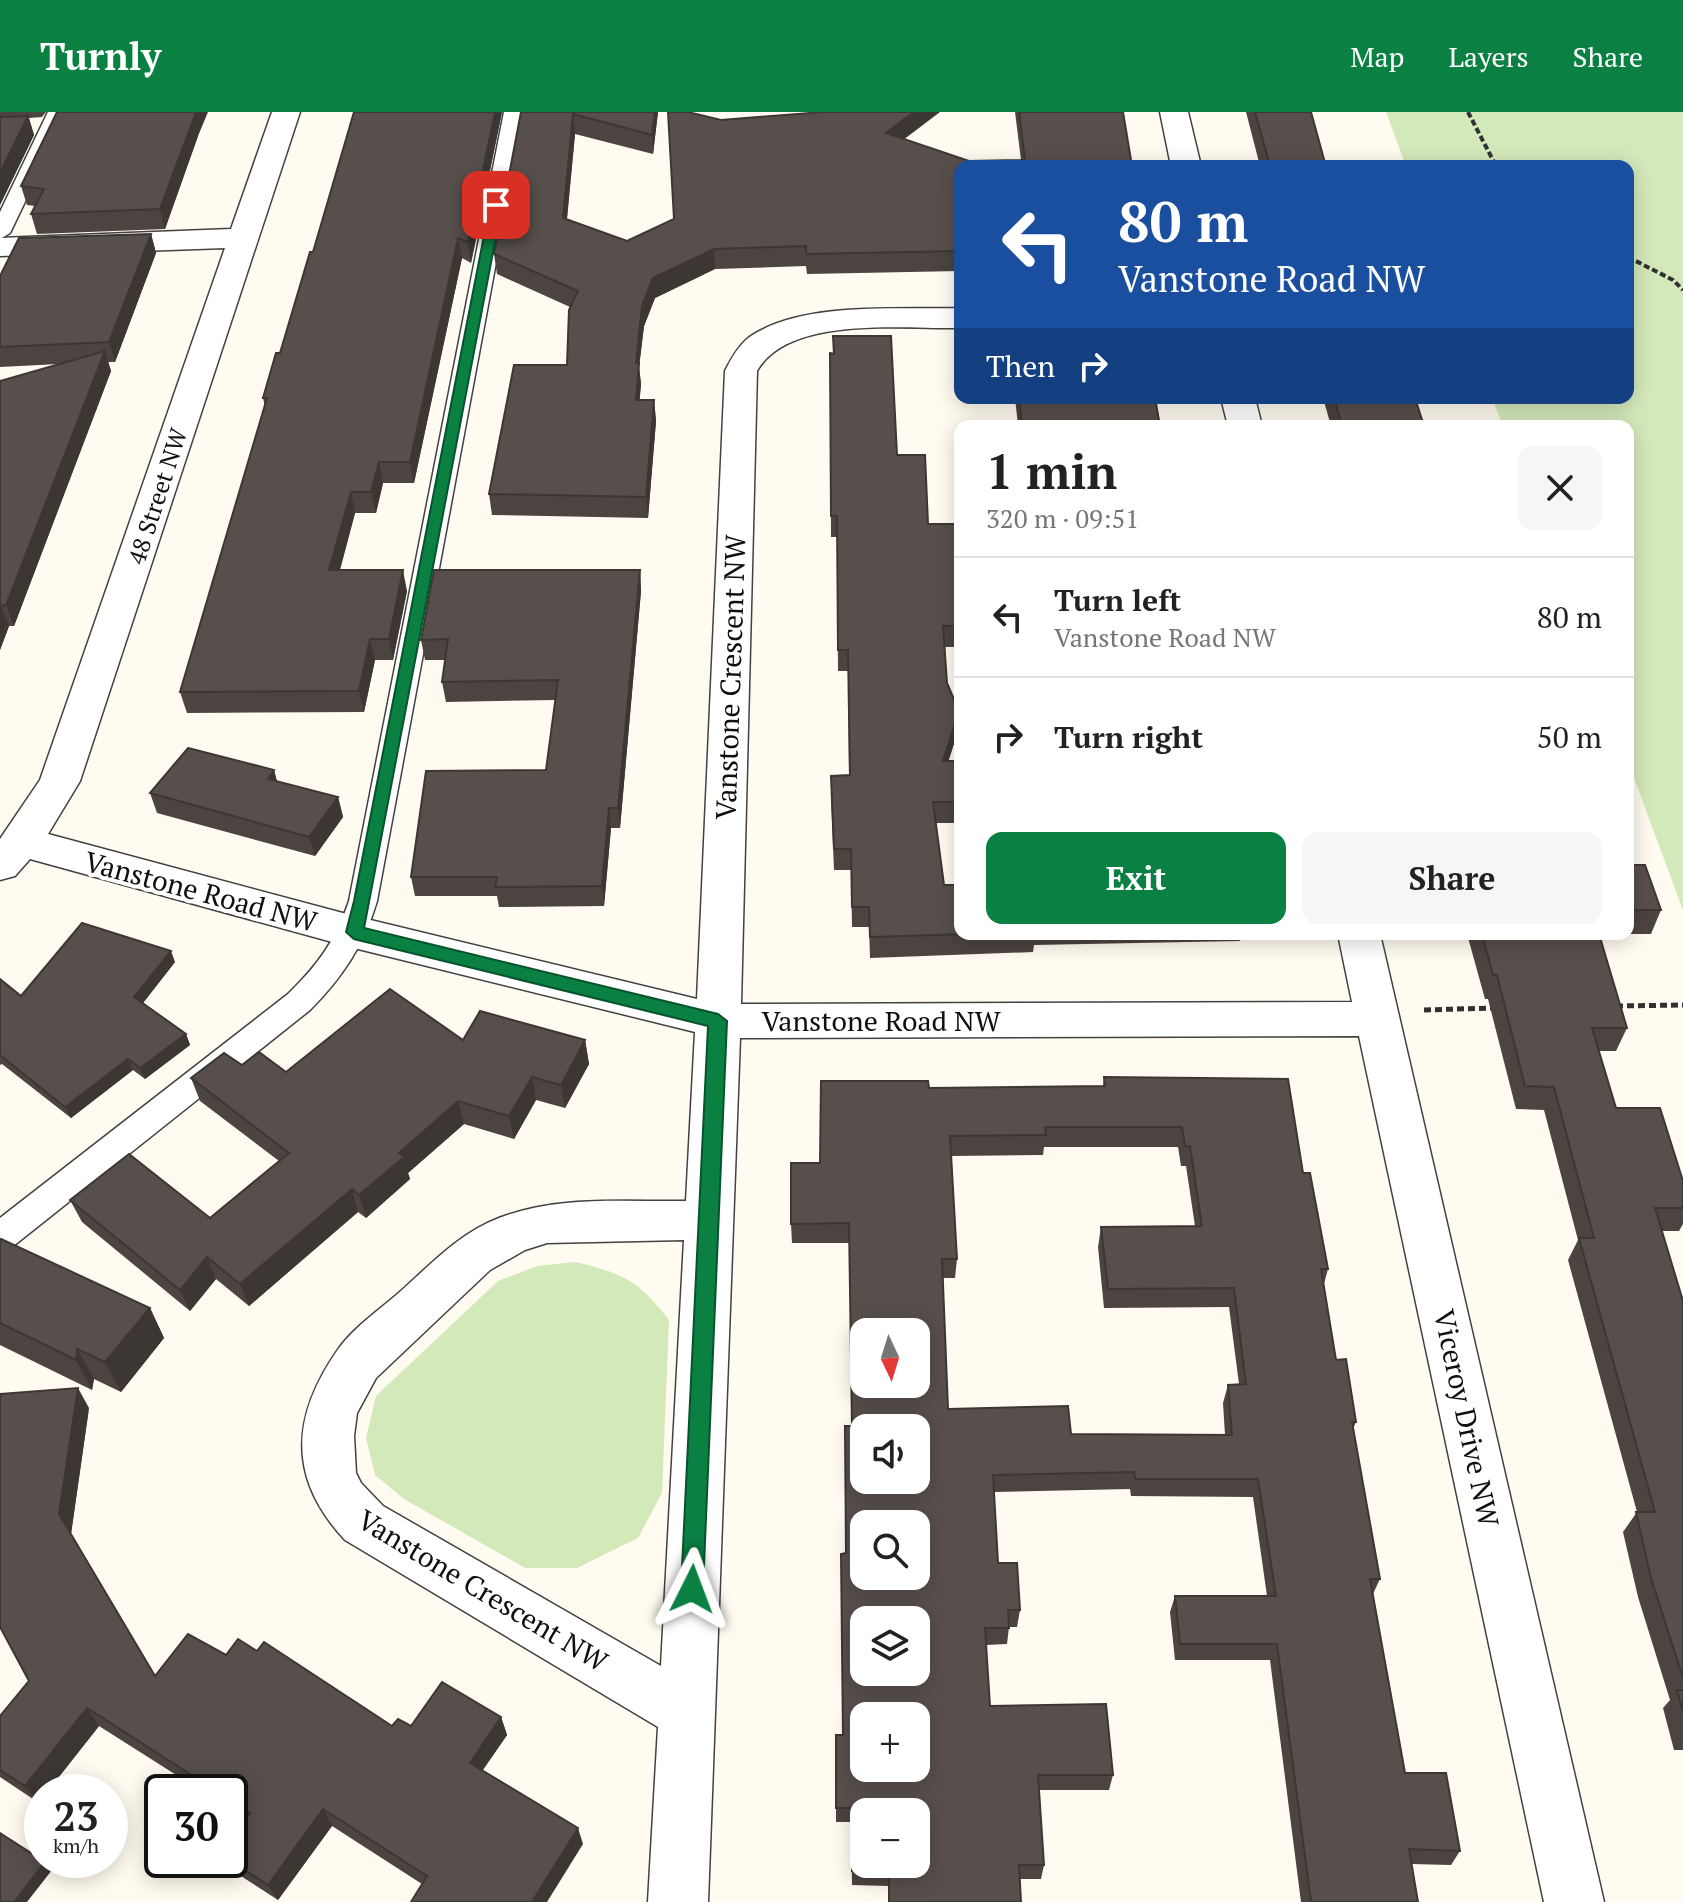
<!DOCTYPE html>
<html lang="en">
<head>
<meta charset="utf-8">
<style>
  body { margin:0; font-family:"PT Serif",serif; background:#f6f6f6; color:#222; height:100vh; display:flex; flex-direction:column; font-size:30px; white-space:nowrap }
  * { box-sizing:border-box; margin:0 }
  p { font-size:26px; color:#767676 }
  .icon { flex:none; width:44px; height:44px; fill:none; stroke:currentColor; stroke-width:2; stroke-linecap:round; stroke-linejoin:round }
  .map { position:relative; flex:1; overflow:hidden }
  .panel { position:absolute; left:954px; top:308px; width:680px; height:520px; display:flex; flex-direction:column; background:#fff; border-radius:16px; box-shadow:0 4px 20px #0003 }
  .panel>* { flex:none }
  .guide { position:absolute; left:954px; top:48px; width:680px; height:244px; border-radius:16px; box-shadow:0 4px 20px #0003; background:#1a4fa0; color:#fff; overflow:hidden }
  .needle { width:52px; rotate:176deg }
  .tools { position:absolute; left:850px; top:1206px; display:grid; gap:16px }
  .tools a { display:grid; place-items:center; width:80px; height:80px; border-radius:16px; background:#fff; box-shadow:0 4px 20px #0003; font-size:40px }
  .speed { position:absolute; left:24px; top:1662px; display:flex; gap:16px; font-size:40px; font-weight:700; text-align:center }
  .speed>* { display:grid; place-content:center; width:104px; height:104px; border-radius:50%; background:#fff; box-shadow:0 4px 20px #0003; line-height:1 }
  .speed small { font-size:20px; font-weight:400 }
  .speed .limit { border:4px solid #111; border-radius:12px; background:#fff; color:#111 }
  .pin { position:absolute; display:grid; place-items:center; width:68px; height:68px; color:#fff; margin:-34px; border-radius:16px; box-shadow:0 4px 12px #0006 }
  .me { position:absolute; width:88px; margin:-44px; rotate:3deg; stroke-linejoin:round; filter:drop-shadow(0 0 6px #0008) }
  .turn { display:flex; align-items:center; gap:28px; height:168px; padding:0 32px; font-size:36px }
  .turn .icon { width:104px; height:104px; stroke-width:2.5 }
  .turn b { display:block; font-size:56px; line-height:68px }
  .then { display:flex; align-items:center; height:76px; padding:0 32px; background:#0003; gap:16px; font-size:30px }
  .round { display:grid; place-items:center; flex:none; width:84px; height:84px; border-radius:16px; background:#f6f6f6 }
  .head { display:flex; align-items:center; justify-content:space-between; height:136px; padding:0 32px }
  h1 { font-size:48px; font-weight:700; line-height:60px }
  .primary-button { display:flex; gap:16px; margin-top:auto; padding:16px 32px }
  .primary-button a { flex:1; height:92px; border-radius:16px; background:#0b8043; color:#fff; font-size:32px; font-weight:700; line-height:92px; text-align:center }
  .primary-button a+a { background:#f6f6f6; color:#222 }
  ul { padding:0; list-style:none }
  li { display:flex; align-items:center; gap:24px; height:120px; padding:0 32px; border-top:2px solid #e0e0e0 }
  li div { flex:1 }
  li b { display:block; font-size:30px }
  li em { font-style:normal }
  header { display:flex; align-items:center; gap:48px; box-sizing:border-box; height:112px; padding:0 40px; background:#0b8043; color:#fff }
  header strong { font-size:38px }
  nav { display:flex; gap:44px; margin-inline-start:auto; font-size:28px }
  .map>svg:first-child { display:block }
  .green { fill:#d4e9ba }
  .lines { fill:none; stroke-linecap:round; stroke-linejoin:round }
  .service-casing { stroke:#424242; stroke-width:3 }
  .minor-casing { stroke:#424242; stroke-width:3 }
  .path-far1 { stroke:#313131; stroke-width:4; stroke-dasharray:6 3; stroke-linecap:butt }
  .path { stroke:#313131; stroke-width:5; stroke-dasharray:7 4; stroke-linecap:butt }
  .service { fill:#fff; fill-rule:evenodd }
  .minor { fill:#fff; fill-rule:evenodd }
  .wall { fill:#4b4440; fill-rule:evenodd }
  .shaded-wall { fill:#3d3734 }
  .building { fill:#574f4b; stroke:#3d3734; stroke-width:2; fill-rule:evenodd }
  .route { fill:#0b8043; stroke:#07532c; stroke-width:2 }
  .labels { text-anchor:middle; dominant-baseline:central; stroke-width:8; stroke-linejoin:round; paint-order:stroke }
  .far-street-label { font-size:24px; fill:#0f0f0f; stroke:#fff }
  .street-label { font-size:28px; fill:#0f0f0f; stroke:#fff }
</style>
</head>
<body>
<header>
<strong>Turnly</strong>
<nav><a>Map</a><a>Layers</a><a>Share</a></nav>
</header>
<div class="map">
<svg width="1683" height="1790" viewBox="0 0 1683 1790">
  <rect width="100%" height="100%" fill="#fffbf0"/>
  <g class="green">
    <path d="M1386 0H1683V798L1628 650V314H1503L1492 286H1628V54H1406Z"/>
    <path d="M575 1150C624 1162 637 1167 669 1208L662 1381 638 1426 577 1456H525L404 1387 375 1363 366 1326 376 1284 498 1169 537 1154Z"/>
  </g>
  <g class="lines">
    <defs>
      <g id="service">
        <path d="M48 0H68L10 121 0 127V100Z"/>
        <path d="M504 0H524L377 789C364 833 342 866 310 898L12 1135 0 1139V1106L288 882C317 854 336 828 349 789Z"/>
      </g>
      <g id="minor">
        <path d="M272 0H300L80 669 48 722 354 804 697 887 725 259C731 247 739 232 751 224 804 189 899 198 960 196V216C905 217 788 203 757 259L741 892 1352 890 1338 822H1380L1604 1790H1544L1359 924 740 926 708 1790H648L658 1615 345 1428C287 1366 291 1304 339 1236 355 1214 382 1196 402 1178 432 1151 460 1121 499 1106 558 1083 624 1090 686 1089L695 920 354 836 30 747 15 764 0 768V727L40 668 225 136 0 144V126L231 117ZM684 1128 661 1554 383 1394 361 1371 356 1361 354 1324 357 1301 376 1266 490 1158 525 1138 547 1131Z"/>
        <path d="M1160 0H1188L1201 54H1171Z"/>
        <path d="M1221 286H1255L1262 314H1228Z"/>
      </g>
    </defs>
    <use href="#service" class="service-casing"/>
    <use href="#minor" class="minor-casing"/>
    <g class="path-far1">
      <path d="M1468 0 1496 54"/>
      <path d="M1628 145 1673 168 1683 178"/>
    </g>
    <g class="path">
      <path d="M1616 894 1683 893"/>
      <path d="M1424 898 1494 896"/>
    </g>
    <use href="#service" class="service"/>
    <use href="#minor" class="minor"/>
  </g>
  <g class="wall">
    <path d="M0 0H46L42 5 29 6 34 23 0 93Z"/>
    <path d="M354 0H502L471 151 462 146 414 371H383L376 401H355L340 458 407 479 393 548H375L364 600 187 601 180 580 265 295 263 286 280 241 313 140Z"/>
    <path d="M521 0H658L653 42 575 22 567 107 627 129 674 107 721 8 904 27 969 49 1021 48 1015 0H1123L1132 54H960V159L807 162 806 154 715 157 655 186 644 214 639 255 641 272 639 288H654L656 309 648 406 492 403 489 382 567 253 570 195 497 162 494 142Z"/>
    <path d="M1246 0H1311L1325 51 1352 54H1260Z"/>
    <path d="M198 24 165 117 37 122 31 102 35 94 27 93 21 74Z"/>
    <path d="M151 122 156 141 115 250H108L111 259 14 514H9L0 538V269L59 252 0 255V164Z"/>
    <path d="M830 241 897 343 928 412H960V535H945L947 571 958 619 948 649H960V711H936L944 773 960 822H1241L1240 829 1034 833 1033 840 870 846 869 815H852L851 758H834L831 685 849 663 848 559H838L837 425H831Z"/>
    <path d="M1015 286H1155L1160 314H1018Z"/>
    <path d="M1323 286H1415L1424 314H1331Z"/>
    <path d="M640 458 641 479 620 716H611L604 794 499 795 497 784H415L411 765 546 658 555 588 446 590 442 570 446 548H425L421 528Z"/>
    <path d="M274 658 277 669 338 685 343 705 315 744 157 701 150 681Z"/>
    <path d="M1628 753 1661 798 1651 822H1628Z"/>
    <path d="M1467 822H1599L1627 916 1616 939H1599L1616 996 1683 1069V1112L1679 1119H1662L1683 1189V1638H1674L1663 1596 1670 1588 1638 1485 1623 1420 1637 1400 1568 1148 1578 1128 1544 998 1516 997 1488 887H1485Z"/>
    <path d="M175 850 143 891 186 922 190 933 145 967 133 958 71 1006 2 952 0 953V867L21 884Z"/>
    <path d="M463 928H585L589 952 565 996 536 988 514 1027 464 1012 408 1061 410 1067 366 1106 358 1100 249 1194 216 1167 190 1199 82 1110 70 1088 210 1106 279 1049 200 989 191 966 242 953 286 960Z"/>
    <path d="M1104 965 1303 1061 1328 1157 1324 1172 1336 1248 1356 1310 1353 1317 1380 1467 1373 1482 1405 1661 1460 1739 1451 1753 1411 1752 1418 1790H1301L1270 1548H1175L1170 1500 1175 1484H1267L1253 1385 1131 1384 1130 1377 994 1380 998 1451 1020 1498 1017 1515H1009L1007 1532 986 1533 990 1594 1113 1663 1109 1678H1039L1044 1753 1041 1767H1020L1021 1790H888V1774L852 1773 851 1710H836V1623H843L846 1441 852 1314 849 1131H792L791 1112 820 1051 929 976 1103 974ZM1044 1035H1178L1181 1054H1186L1195 1114 1101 1115 1098 1135 1104 1196 1229 1195 1239 1272 1228 1273 1223 1291 1225 1323 1071 1322 948 1297 943 1166H955L957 1147 951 1044 1043 1043Z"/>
    <path d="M0 1129 150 1196 164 1226 121 1280 94 1267 92 1278 0 1233Z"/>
    <path d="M89 1296 71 1422 155 1564 226 1543 257 1539 392 1614H411L501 1605 507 1623 482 1659 583 1732 422 1772 332 1714 278 1788 230 1757 224 1748H230L245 1707 230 1698V1680H203L99 1614 47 1680H42L39 1691 0 1665V1604L29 1569Z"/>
  </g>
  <g class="shaded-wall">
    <path d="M196 0H208L198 24 165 117 160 97Z"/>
    <path d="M495 0H502L471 151 468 130Z"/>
    <path d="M655 0H658L653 42 652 23Z"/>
    <path d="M914 0H940L886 41V21Z"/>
    <path d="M573 2 575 22 565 126 563 106Z"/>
    <path d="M28 4 34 23 0 93V61Z"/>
    <path d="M151 122 156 141 115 250 109 230Z"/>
    <path d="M458 126 462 146 414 371 410 350Z"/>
    <path d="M714 137 715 157 655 186 644 214 639 255 641 272 638 309 636 288V251L642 194 653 166Z"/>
    <path d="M105 239 111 259 14 514 6 493Z"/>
    <path d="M654 288 656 309 648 406 646 385Z"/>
    <path d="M379 350 383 371 376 401 371 380Z"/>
    <path d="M351 380 355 401 334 479 329 458Z"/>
    <path d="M403 458 407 479 393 548 389 527Z"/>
    <path d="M640 458 641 479 620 716 618 696Z"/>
    <path d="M1 494 9 514 0 538V496Z"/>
    <path d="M370 527 375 548 364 600 359 579Z"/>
    <path d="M959 599 958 619 942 670 943 649Z"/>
    <path d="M274 658 279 678 268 667Z"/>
    <path d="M338 685 343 705 315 744 309 725Z"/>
    <path d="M609 696 611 716 604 794 602 774Z"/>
    <path d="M171 839 175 850 139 896 134 885Z"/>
    <path d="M186 922 190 933 145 967 140 956Z"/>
    <path d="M585 928 589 952 565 996 561 973Z"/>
    <path d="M128 947 133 958 71 1006 65 995Z"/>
    <path d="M532 965 536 988 514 1027 509 1004Z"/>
    <path d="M458 989 464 1012 408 1061 410 1067 366 1106 359 1083 399 1041Z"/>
    <path d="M352 1077 358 1100 249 1194 240 1172Z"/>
    <path d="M207 1145 216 1167 190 1199 180 1178Z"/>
    <path d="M150 1196 164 1226 121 1280 105 1250Z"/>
    <path d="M77 1237 94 1267 92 1278 76 1248Z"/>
    <path d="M78 1276 89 1296 71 1422 166 1582 59 1402Z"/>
    <path d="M87 1596 99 1614 47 1680H42V1687L39 1691 25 1674Z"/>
    <path d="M501 1605 507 1623 476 1668 470 1651Z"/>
    <path d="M323 1697 332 1714 278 1788 268 1773Z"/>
    <path d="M578 1716 583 1732 547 1790H532Z"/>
    <path d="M45 1750 52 1758 27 1790H14Z"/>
  </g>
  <g class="building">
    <path d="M57 0H196L160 97 31 102 44 77 21 74Z"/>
    <path d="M354 0H495L468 130 458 126 410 350H379L371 380H351L329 458H403L389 527H370L359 579 180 580 267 286H263L276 241H280L310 140H313Z"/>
    <path d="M521 0H655L652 23 573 2 563 106 627 129 674 107 668 0H688L721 8 823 0H914L886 21 969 49 1025 48 1019 0H1123L1132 54H960V139L806 142V134L714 137 653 166 642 194 636 251H639L636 288H654L646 385 489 382 514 253H567L569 198 578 179 494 142Z"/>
    <path d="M1255 0H1311L1325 51H1351L1352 54H1270Z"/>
    <path d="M28 4 0 61V5Z"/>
    <path d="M151 122 109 230 0 235V164L19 126Z"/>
    <path d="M833 224H891L897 343H925L928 412H960V514H943L947 571 959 599 943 649H960V690H933L944 773H960V822H969L870 825 869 795H852L851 737H834L831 664 850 663 848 538H838L837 404H831L830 241 834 242Z"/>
    <path d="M105 239 6 493 1 494 0 496V269Z"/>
    <path d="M1019 286H1155L1160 314H1022Z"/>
    <path d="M1334 286H1415L1424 314H1342Z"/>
    <path d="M434 458H640L618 696H609L602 774 495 775 497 765H411L426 659 546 658 558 568 442 570 448 527 421 528Z"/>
    <path d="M188 636 274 658 268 667 338 685 309 725 150 681Z"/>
    <path d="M1628 753H1645L1661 798H1628Z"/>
    <path d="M82 811 171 839 134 885 186 922 140 956 128 947 65 995 0 943V867L21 884Z"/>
    <path d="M1482 822H1599L1627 916H1592L1616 996H1660L1683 1069V1096H1655L1683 1189V1566L1651 1466 1636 1400H1655L1579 1126H1594L1554 975 1525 974 1497 863H1493Z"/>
    <path d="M390 877 463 928 480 899 585 928 561 973 532 965 509 1004 458 989 399 1041 404 1045 359 1083 352 1077 240 1172 207 1145 180 1178 70 1088 129 1042 210 1106 289 1041 191 966 224 941 242 953 259 940 286 960Z"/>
    <path d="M1104 965 1288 967 1303 1061H1310L1328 1157H1321L1336 1248 1346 1247 1356 1310H1352L1380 1467H1370L1405 1661H1446L1460 1739 1409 1737 1418 1790H1311L1277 1532H1180L1175 1484H1276L1258 1367H1135L1134 1360 993 1363 998 1451H1017L1020 1498H1008L1009 1516H985L990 1594 1106 1592 1113 1663H1038L1044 1753H1019L1021 1790H889V1760L852 1759V1696H836V1623H843L841 1442 846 1441 845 1314H852L849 1111 791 1112V1051H820L821 969H928L929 976 1105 974ZM1045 1015H1182L1185 1034H1190L1202 1114 1101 1115 1108 1177 1234 1176 1246 1272 1228 1273 1232 1323 1071 1322 1068 1294 948 1297 942 1147H957L950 1024 1046 1023ZM864 1220H916V1272H864ZM864 1316H916V1368H864ZM864 1412H916V1464H864ZM864 1508H916V1560H864ZM864 1604H916V1656H864ZM864 1700H916V1752H864Z"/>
    <path d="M1 1127 150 1196 105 1250 77 1237 76 1248 0 1211V1129Z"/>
    <path d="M78 1276 59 1402 155 1564 188 1522 226 1543 238 1527 257 1539 264 1530 392 1614 398 1607 411 1614 442 1570 501 1605 470 1651 578 1716 532 1790H411L427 1764 323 1697 268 1773 229 1748 230 1727 250 1701 230 1688V1680H218L87 1596 25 1674 0 1658V1604L29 1569 0 1515V1282Z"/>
    <path d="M1677 1578H1683V1600Z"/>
    <path d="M0 1721 45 1750 14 1790H0Z"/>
  </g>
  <path class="route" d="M496 90 502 93 364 816 718 902 727 909 703 1477 700 1484 692 1487 684 1484 681 1477 708 914 354 827 346 820 354 789 490 93Z"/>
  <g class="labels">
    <g class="far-street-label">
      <text transform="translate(157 384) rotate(-72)">48 Street NW</text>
    </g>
    <g class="street-label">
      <text transform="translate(730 565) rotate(-88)">Vanstone Crescent NW</text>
      <text transform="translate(201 779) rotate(15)">Vanstone Road NW</text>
      <text x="881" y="908">Vanstone Road NW</text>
      <text transform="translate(1467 1306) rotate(78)">Viceroy Drive NW</text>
      <text transform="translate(483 1478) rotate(31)">Vanstone Crescent NW</text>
    </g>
  </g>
</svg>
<div class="tools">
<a><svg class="needle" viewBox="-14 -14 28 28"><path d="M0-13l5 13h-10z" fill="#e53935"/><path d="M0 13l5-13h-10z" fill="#767676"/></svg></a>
<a><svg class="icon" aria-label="sound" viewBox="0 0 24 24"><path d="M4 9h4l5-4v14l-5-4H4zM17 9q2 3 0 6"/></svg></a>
<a><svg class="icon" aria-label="search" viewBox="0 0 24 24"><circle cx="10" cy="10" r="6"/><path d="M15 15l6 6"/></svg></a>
<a><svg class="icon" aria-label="layers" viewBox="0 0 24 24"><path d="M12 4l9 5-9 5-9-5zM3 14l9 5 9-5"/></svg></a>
<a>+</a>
<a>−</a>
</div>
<div class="speed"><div>23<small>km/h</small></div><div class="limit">30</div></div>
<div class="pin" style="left:496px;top:93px;background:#d93025"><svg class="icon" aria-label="arrive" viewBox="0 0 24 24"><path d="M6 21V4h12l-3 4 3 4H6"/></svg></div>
<svg class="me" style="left:692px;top:1477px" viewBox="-20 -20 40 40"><path d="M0-17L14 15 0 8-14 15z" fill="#0b8043" stroke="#fff" stroke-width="4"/></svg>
<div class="guide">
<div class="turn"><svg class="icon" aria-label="left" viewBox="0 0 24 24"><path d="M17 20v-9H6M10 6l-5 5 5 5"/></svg><div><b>80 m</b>Vanstone Road NW</div></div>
<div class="then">Then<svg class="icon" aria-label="right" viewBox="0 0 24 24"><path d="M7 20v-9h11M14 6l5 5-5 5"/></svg></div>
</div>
<section class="panel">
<div class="head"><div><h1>1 min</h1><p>320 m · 09:51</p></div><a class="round"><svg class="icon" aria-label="close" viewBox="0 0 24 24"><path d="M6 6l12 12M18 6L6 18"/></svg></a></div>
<ul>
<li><svg class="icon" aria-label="left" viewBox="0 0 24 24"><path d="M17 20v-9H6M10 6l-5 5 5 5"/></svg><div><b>Turn left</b><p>Vanstone Road NW</p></div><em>80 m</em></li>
<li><svg class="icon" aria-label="right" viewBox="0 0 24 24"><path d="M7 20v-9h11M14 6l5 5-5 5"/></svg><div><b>Turn right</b></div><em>50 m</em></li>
</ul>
<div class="primary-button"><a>Exit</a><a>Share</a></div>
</section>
</div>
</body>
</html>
